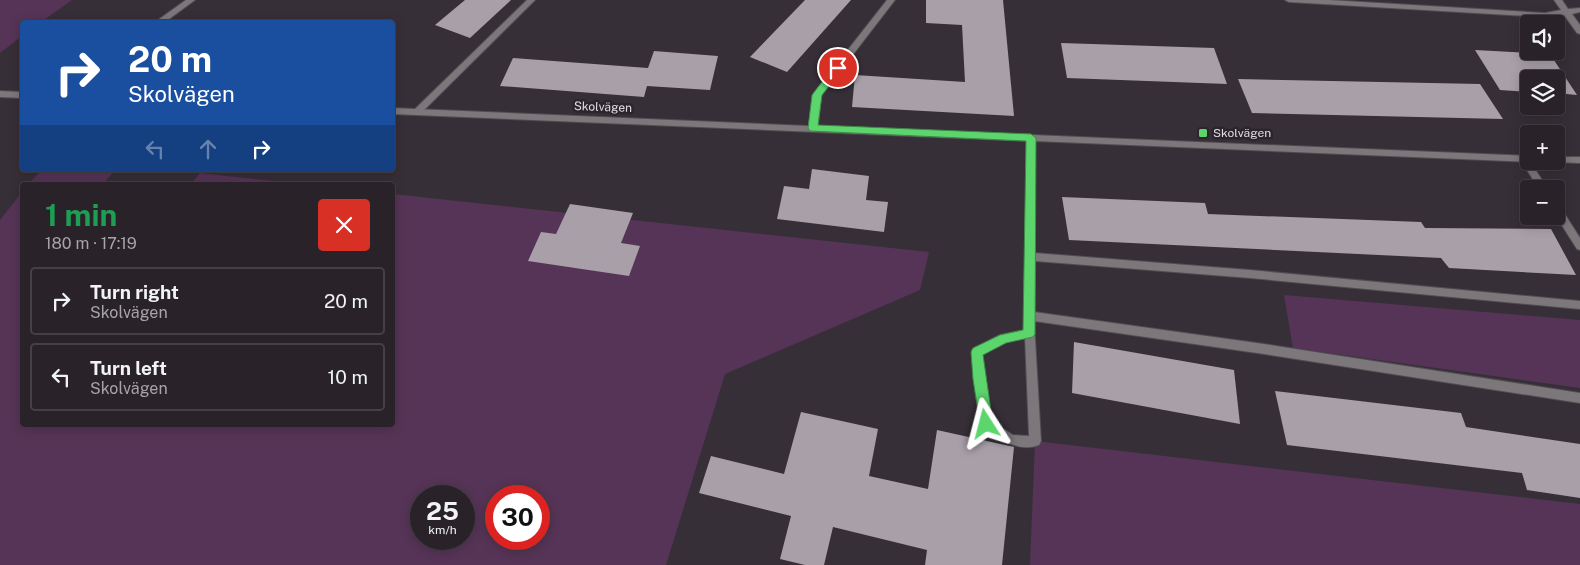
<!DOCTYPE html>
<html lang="en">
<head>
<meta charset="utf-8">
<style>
  body { margin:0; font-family:"Public Sans",sans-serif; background:#352f35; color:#f1f3f6; height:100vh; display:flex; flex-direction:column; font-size:19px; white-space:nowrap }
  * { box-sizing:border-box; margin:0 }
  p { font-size:16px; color:#a5a4a8 }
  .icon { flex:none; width:28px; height:28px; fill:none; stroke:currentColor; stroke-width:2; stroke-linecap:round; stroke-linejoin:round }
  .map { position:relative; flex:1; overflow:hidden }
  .details { position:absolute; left:20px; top:182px; width:375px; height:245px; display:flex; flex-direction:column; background:#292329; border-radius:5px; box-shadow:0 2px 12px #0003,0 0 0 1px #454046 }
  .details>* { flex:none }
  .guide { position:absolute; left:20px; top:20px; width:375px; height:152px; border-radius:5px; box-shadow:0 2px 12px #0003,0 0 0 1px #454046; background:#1a4fa0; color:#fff; overflow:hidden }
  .controls { position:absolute; left:1520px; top:15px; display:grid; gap:10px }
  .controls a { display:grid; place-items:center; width:45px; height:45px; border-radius:5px; background:#292329; box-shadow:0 2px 12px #0003,0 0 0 1px #454046; font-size:25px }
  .speed { position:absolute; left:410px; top:485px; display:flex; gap:10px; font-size:25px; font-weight:700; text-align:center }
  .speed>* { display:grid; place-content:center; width:65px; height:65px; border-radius:50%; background:#292329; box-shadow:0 2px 12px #0003,0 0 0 1px #454046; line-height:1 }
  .speed small { font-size:12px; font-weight:400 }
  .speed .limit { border:8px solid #d22; background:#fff; color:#111 }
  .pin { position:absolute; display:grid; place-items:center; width:42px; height:42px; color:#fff; margin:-21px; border:2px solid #fff; border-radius:50%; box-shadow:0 1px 5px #0007 }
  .me { position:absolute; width:55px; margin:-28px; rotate:351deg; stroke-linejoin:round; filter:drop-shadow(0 0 4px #0008) }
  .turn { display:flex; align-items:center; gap:18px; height:105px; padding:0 25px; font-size:22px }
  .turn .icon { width:65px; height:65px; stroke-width:2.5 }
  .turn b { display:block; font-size:35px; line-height:42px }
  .lanes { display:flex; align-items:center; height:48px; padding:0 25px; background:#0003; justify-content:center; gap:25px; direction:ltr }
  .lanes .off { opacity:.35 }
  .round { display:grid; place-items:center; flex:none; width:52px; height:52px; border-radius:5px; background:#352f35 }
  .overview { display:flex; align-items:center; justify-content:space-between; height:85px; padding:0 25px }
  h1 { font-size:30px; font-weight:700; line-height:38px; color:#1e9e55 }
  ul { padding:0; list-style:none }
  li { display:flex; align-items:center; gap:15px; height:68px; margin:0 10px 8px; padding:0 15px; border:2px solid #454046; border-radius:5px }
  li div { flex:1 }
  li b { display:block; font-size:19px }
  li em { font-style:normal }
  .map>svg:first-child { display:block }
  .green { fill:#563457; fill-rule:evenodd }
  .building { fill:#a89fa8 }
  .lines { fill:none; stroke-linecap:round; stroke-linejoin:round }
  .lane-casing { stroke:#524b52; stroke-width:2 }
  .street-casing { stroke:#524b52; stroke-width:2 }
  .lane { fill:#7b777b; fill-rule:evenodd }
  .street { fill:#7b777b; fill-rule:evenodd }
  .route { fill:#5cd56d; stroke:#3c8a47 }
  .poi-dot { fill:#5cd56d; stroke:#2d252c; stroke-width:2 }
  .labels { text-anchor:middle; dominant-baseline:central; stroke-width:5; stroke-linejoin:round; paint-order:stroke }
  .street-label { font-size:12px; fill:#e2dde2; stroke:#2d252c }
  .poi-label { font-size:12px; fill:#e2dde2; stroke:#2d252c; text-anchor:start }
</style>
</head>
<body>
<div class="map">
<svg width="1580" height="565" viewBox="0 0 1580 565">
  <rect width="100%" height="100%" fill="#372f37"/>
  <g class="green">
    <path d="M0 0H72L41 22H22V36L0 53Z"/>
    <path d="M41 170H115L102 185H28Z"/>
    <path d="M200 173 309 185H190Z"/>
    <path d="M22 192V425H392L393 194 929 252 920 290 725 374 666 565H0V220ZM421 496H464V539H421ZM496 496H539V539H496Z"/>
    <path d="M1284 295 1580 320V388L1293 348Z"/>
    <path d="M1035 441 1580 504V565H1030Z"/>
  </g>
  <g class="building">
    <path d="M465 0H511L470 38 435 25Z"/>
    <path d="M805 0H851L787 72 750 57Z"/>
    <path d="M926 0H1003L1014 116 852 107 855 75 965 82 962 25 926 23Z"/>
    <path d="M1061 43 1214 48 1227 84 1067 78Z"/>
    <path d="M1475 50 1550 54 1577 95 1556 93V79H1529V92L1500 90Z"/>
    <path d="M654 51 718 56 710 90 647 86 644 97 500 86 513 58 648 68Z"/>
    <path d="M1238 79 1480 84 1503 119 1252 113Z"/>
    <path d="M812 169 869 176 866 200 888 202 884 232 777 219 784 186 809 189Z"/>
    <path d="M1062 197 1205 203 1208 214 1421 222 1425 228 1551 229 1576 275 1449 268 1441 258 1069 240Z"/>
    <path d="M570 204 633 213 621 243 640 246 629 276 528 261 541 232 556 234Z"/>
    <path d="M1074 342 1234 370 1240 424 1072 393Z"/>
    <path d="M1275 391 1461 413 1466 427 1580 444V498L1527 490 1522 473 1287 445Z"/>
    <path d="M801 412 878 429 869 476 928 489 937 430 1014 447 1002 565H925L927 550 833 527 824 565H805L780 559 791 516 699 493 711 456 784 474Z"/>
  </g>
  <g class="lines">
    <defs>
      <g id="lane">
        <path d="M186 0H195L165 22H157L158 20Z"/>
        <path d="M527 0H535L420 114H414L413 112 414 110Z"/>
        <path d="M1524 156 1527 157 1548 189H1539L1520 159Z"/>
        <path d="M1556 205H1559L1580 238V250L1577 249 1556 216Z"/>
      </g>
      <g id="street">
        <path d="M887 0H895L821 96 818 126 1529 156V161H1532L1529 162 1035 141V253L1250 270 1580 301V309L1250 278 1035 261 1034 312 1264 344 1580 393V403L1264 354 1034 321 1041 441 1039 445C1018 453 999 438 982 428L980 424 974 379 972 352 973 349 1000 335 1024 330 1027 141 392 114V108L809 126 814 93ZM1025 338 1029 436 1013 435 991 421 984 379 982 354 1006 342Z"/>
        <path d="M1285 0H1329L1545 13 1561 10 1554 0H1562L1568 9 1580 8V12L1572 14 1580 25V34L1577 33 1564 15 1545 17 1289 2Z"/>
        <path d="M0 91 22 92V98L0 97Z"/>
        <path d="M1556 157H1580V163L1553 162 1556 161Z"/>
      </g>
    </defs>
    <use href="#lane" class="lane-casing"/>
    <use href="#street" class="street-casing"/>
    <use href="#lane" class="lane"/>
    <use href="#street" class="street"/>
  </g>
  <path class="route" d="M835 65H838L843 68 822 95 818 125 1031 134 1036 138 1035 334 1033 337 1006 343 983 355 993 424 991 428 986 430 982 428 980 424 973 379 971 352 973 348 1000 335 1023 330 1026 141 810 131 808 128 812 95Z"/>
  <rect class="poi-dot" x="1198" y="128" width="10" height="10" rx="2.5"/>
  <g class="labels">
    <g class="street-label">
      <text transform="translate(603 107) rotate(2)">Skolvägen</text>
    </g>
    <g class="poi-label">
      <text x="1213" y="133">Skolvägen</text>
    </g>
  </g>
</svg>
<div class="controls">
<a><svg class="icon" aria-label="sound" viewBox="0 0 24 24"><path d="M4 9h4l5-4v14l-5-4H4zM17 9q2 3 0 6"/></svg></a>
<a><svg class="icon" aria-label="layers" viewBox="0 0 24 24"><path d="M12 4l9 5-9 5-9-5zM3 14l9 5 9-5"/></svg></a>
<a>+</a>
<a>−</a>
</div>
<div class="speed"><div>25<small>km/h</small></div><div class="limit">30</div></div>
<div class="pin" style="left:838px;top:68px;background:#d93025"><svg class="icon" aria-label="arrive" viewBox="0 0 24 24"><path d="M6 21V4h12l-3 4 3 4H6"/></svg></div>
<svg class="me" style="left:986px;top:424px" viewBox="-20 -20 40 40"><path d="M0-17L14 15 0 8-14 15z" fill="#5cd56d" stroke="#fff" stroke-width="4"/></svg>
<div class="guide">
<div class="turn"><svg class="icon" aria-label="right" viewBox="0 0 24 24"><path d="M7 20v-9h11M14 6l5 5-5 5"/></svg><div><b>20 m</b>Skolvägen</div></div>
<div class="lanes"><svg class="icon off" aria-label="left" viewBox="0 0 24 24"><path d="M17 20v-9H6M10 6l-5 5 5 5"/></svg><svg class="icon off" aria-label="ahead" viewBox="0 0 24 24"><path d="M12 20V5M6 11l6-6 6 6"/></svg><svg class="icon" aria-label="right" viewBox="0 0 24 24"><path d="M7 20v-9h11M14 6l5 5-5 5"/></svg></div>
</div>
<section class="details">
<div class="overview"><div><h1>1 min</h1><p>180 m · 17:19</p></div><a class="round" style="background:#d93025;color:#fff"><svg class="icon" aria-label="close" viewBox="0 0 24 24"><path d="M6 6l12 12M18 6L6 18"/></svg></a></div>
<ul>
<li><svg class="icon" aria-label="right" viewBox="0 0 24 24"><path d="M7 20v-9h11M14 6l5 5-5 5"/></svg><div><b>Turn right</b><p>Skolvägen</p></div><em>20 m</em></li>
<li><svg class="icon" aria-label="left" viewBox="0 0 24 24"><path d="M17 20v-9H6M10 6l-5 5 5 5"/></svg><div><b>Turn left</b><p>Skolvägen</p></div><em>10 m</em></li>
</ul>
</section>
</div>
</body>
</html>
